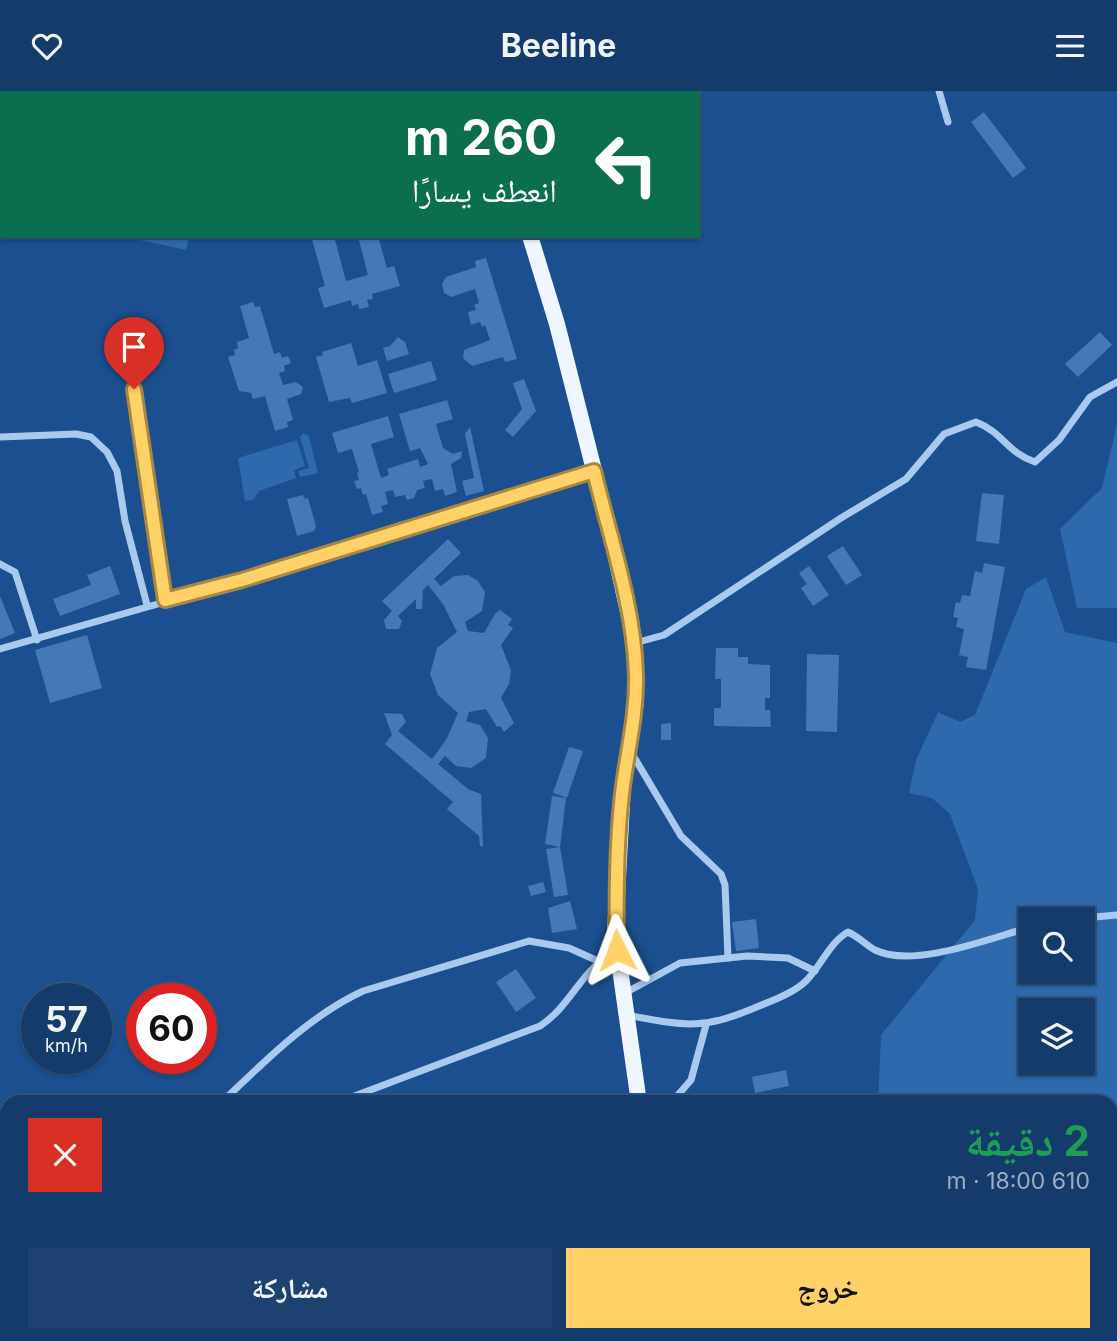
<!DOCTYPE html>
<html lang="ar">
<head>
<meta charset="utf-8">
<style>
  body { margin:0; font-family:Inter,"Noto Naskh Arabic",sans-serif; background:#1d4271; color:#f1f3f6; direction:rtl; height:100vh; display:flex; flex-direction:column; font-size:26px; white-space:nowrap }
  * { box-sizing:border-box; margin:0 }
  p { font-size:23px; color:#9dadc1 }
  .icon { flex:none; width:38px; height:38px; fill:none; stroke:currentColor; stroke-width:2; stroke-linecap:round; stroke-linejoin:round }
  .map { position:relative; flex:1; overflow:hidden; direction:ltr }
  .drawer { position:absolute; left:0px; top:1004px; width:1118px; height:247px; display:flex; flex-direction:column; background:#143b6b; border-radius:21px 21px 0 0; box-shadow:0 2px 5px #0004,0 0 0 2px #33557e; direction:rtl }
  .drawer>* { flex:none }
  .banner { position:absolute; left:0px; top:0px; width:700px; height:147px; box-shadow:0 2px 5px #0004,0 0 0 2px #33557e; direction:rtl; background:#0b6e4f; color:#fff; overflow:hidden }
  .tools { position:absolute; left:1018px; top:816px; display:grid; gap:14px }
  .tools a { display:grid; place-items:center; width:77px; height:77px; border-radius:0px; background:#143b6b; box-shadow:0 2px 5px #0004,0 0 0 2px #33557e; font-size:35px }
  .speed { position:absolute; left:21px; top:892px; display:flex; gap:14px; font-size:35px; font-weight:700; text-align:center }
  .speed>* { display:grid; place-content:center; width:91px; height:91px; border-radius:50%; background:#143b6b; box-shadow:0 2px 5px #0004,0 0 0 2px #33557e; line-height:1 }
  .speed small { font-size:18px; font-weight:400 }
  .speed .limit { border:10px solid #d22; background:#fff; color:#111 }
  .pin { position:absolute; display:grid; place-items:center; width:60px; height:60px; color:#fff; margin:-72px -30px; border-radius:50% 50% 50% 0; rotate:-45deg; box-shadow:0 0 7px #0007 }
  .pin .icon { rotate:45deg }
  .me { position:absolute; width:77px; margin:-38px; rotate:357deg; stroke-linejoin:round; filter:drop-shadow(0 0 5px #0008) }
  .turn { display:flex; align-items:center; gap:24px; height:147px; padding:0 28px; font-size:32px }
  .turn .icon { width:91px; height:91px; stroke-width:2.5 }
  .turn b { display:block; font-size:49px; line-height:60px }
  .round { display:grid; place-items:center; flex:none; width:74px; height:74px; border-radius:0px; background:#1d4271 }
  .summary { display:flex; align-items:center; justify-content:space-between; height:119px; padding:0 28px }
  h1 { font-size:42px; font-weight:700; line-height:52px; color:#1e9e55 }
  .primary-button { display:flex; gap:14px; margin-top:auto; padding:14px 28px }
  .primary-button a { flex:1; height:80px; border-radius:0px; background:#ffd166; color:#111; font-size:28px; font-weight:700; line-height:80px; text-align:center }
  .primary-button a+a { background:#1d4271; color:#f1f3f6 }
  header { display:flex; justify-content:space-between; align-items:center; height:91px; padding:0 28px; background:#143b6b; font-size:32px; font-weight:700 }
  .map>svg:first-child { display:block }
  .green { fill:#2e69ad; fill-rule:evenodd }
  .water { fill:#3c6290; stroke:#9cc4f0; stroke-width:2 }
  .building { fill:#4478b7 }
  .lines { fill:none; stroke-linecap:round; stroke-linejoin:round }
  .street { stroke:#a9c9ee; stroke-width:7 }
  .primary { stroke:#f0f6ff; stroke-width:16 }
  .route-casing { stroke:#a68842; stroke-width:18 }
  .route { stroke:#ffd166; stroke-width:12 }
</style>
</head>
<body>
<header><svg class="icon" aria-label="menu" viewBox="0 0 24 24"><path d="M4 6h16M4 12h16M4 18h16"/></svg>Beeline<svg class="icon" aria-label="heart" viewBox="0 0 24 24"><path d="M12 20l-8-8c-3-5 5-10 8-4 3-6 11-1 8 4z"/></svg></header>
<div class="map">
<svg width="1117" height="1250" viewBox="0 0 1117 1250">
  <rect width="100%" height="100%" fill="#1b4f8f"/>
  <g class="green">
    <path d="M9 0H275L9 2Z"/>
    <path d="M122 145H189L186 159Z"/>
    <path d="M1117 333V517H1077L1060 438 1102 397Z"/>
    <path d="M303 342 309 345 318 382 300 386 298 380 309 377 300 346Z"/>
    <path d="M297 349 305 375 294 379 296 387 259 400 253 409 245 410 238 367Z"/>
    <path d="M1046 486 1065 541 1117 552V1250H967L962 1244H1111V1012H878L881 944 975 829 978 798 950 723 932 707 909 702 916 669 938 621 960 631 975 624 1026 498ZM1031 828H1083V880H1031ZM1031 919H1083V971H1031Z"/>
  </g>
  <path class="water" d="M0 1193 7 1204V1244H32L36 1250H0Z"/>
  <g class="building">
    <path d="M984 21 1026 77 1013 87 971 31Z"/>
    <path d="M311 145H334L346 190 368 184 358 145H378L387 177 394 175 400 195 372 203 373 208 367 209 369 216 359 218 358 213 352 215 351 209 324 217 318 197 325 195Z"/>
    <path d="M486 167 517 268 505 271 503 266 472 275 463 267 464 259 490 249 485 234 482 236 480 231 471 234 468 221 476 219 474 214 479 212 475 198 451 206 444 202 442 193 446 186 476 176 475 170Z"/>
    <path d="M253 211 255 216 260 215 274 263 280 261 282 267 288 265 291 272 284 275 285 280 279 282 283 294 296 291 303 296 301 303 287 308 293 329 287 331 288 336 275 340 265 305 253 308 251 302 239 300 228 266 235 264 234 259 238 257 237 251 249 247 240 215Z"/>
    <path d="M1100 241 1112 254 1078 286 1065 273Z"/>
    <path d="M398 246 405 251 409 263 387 270 383 257 390 255Z"/>
    <path d="M351 252 358 275 377 269 387 302 352 312 350 307 329 311 316 266 323 264 322 261Z"/>
    <path d="M431 270 437 289 394 302 388 283Z"/>
    <path d="M524 288 536 320 513 346 505 339 522 318 513 292Z"/>
    <path d="M447 309 453 328 436 333 443 357 453 363 462 360 461 367 451 373 457 401 445 405 443 398 435 400 432 388 423 390 425 397 417 399 414 407 407 409 405 404 395 406 393 399 385 401 388 413 381 415 383 421 372 424 366 403 363 404 361 397 357 398 354 390 359 389 357 382 359 381 352 358 338 362 332 342 388 325 394 346 371 353 381 387 389 384 387 378 418 368 420 376 428 373 420 357 410 360 399 323Z"/>
    <path d="M470 336 484 400 466 405 462 390 474 387 465 343Z"/>
    <path d="M982 402 1004 404 999 453 976 450Z"/>
    <path d="M303 404 305 408 308 407 316 435 314 440 297 445 287 408Z"/>
    <path d="M448 448 461 462 434 488 441 495 454 485 468 484 478 490 485 501 482 520 465 531 468 540 484 542 495 523 500 519 512 528 508 534 513 537 501 554 511 579 509 593 501 607 514 632 504 641 500 635 497 636 486 618 469 621 466 630 480 634 488 647 486 667 471 677 456 675 445 665 438 673 468 698 481 703 483 756 480 755 479 745 447 718 453 711 385 653 392 644 384 622 402 623 406 631 398 640 432 668 446 649 458 622 438 604 430 583 437 557 457 541 443 513 428 494 423 499 422 518H416V508L398 525 402 530 399 538H386L384 529 392 520 382 510Z"/>
    <path d="M843 455 862 484 846 494 827 465Z"/>
    <path d="M984 472 1005 476 986 579 966 576 968 566 959 564 964 538 956 536 958 527 953 526 956 511 960 512 962 504 970 505 975 480 982 482Z"/>
    <path d="M110 475 120 503 60 525 53 508 91 494 87 484Z"/>
    <path d="M809 475 829 504 813 515 801 497 807 493 799 482Z"/>
    <path d="M0 505 15 542 0 548Z"/>
    <path d="M87 544 102 597 50 612 35 559Z"/>
    <path d="M716 557H738V566H748V573L770 574V607H765V619H770L771 636 714 635V617H721V588H715Z"/>
    <path d="M807 563 839 564 837 641 806 640Z"/>
    <path d="M671 632V649H661V633Z"/>
    <path d="M569 656 583 660 567 707 553 702Z"/>
    <path d="M552 705 566 707 560 756 545 753Z"/>
    <path d="M560 756 568 804 554 806 546 758Z"/>
    <path d="M543 791 546 801 531 805 528 795Z"/>
    <path d="M570 810 577 838 552 842 548 817Z"/>
    <path d="M756 828 759 857 736 860 732 831Z"/>
    <path d="M516 878 536 907 516 921 496 891Z"/>
    <path d="M786 979 789 995 755 1002 752 986Z"/>
    <path d="M605 1244H640L642 1250H607Z"/>
  </g>
  <g class="lines">
    <g class="street">
      <path d="M939 0 948 31"/>
      <path d="M134 298 165 509"/>
      <path d="M0 346 76 343 91 346 107 361 117 380 125 430 147 514"/>
      <path d="M0 473 15 481 37 549"/>
      <path d="M635 552 664 544 841 427 906 388 944 343 976 331C1004 342 1006 361 1035 371L1059 349 1090 306 1117 291"/>
      <path d="M0 558 242 489 593 380"/>
      <path d="M631 661 681 745 721 783 725 794 728 867"/>
      <path d="M1073 828 1117 824"/>
      <path d="M625 902 680 872 747 865 788 867 815 880"/>
      <path d="M627 924C689 936 704 939 764 913 777 908 796 900 806 890 821 875 830 851 848 841 859 846 866 854 875 859 914 878 990 847 1031 836"/>
      <path d="M221 1012C264 971 309 925 363 900L529 850 569 857 598 870"/>
      <path d="M336 1012 540 935C573 913 579 880 617 859"/>
      <path d="M671 1012 691 989 706 934"/>
      <path d="M645 1244 648 1250"/>
      <path d="M809 1250 817 1244"/>
    </g>
    <g class="primary">
      <path d="M435 0 437 2"/>
      <path d="M530 145 557 233 614 458 635 552 636 611 623 694 615 842 639 1012"/>
      <path d="M690 1244 692 1250"/>
    </g>
  </g>
  <g class="lines">
    <defs>
      <path id="route" d="M134 298 165 509 242 489 594 380C610 447 634 514 636 584 637 622 628 657 623 695 616 749 616 805 617 859"/>
    </defs>
    <use href="#route" class="route-casing"/>
    <use href="#route" class="route"/>
  </g>
</svg>
<div class="tools">
<a><svg class="icon" aria-label="search" viewBox="0 0 24 24"><circle cx="10" cy="10" r="6"/><path d="M15 15l6 6"/></svg></a>
<a><svg class="icon" aria-label="layers" viewBox="0 0 24 24"><path d="M12 4l9 5-9 5-9-5zM3 14l9 5 9-5"/></svg></a>
</div>
<div class="speed"><div>57<small>km/h</small></div><div class="limit">60</div></div>
<div class="pin" style="left:134px;top:298px;background:#d93025"><svg class="icon" aria-label="arrive" viewBox="0 0 24 24"><path d="M6 21V4h12l-3 4 3 4H6"/></svg></div>
<svg class="me" style="left:617px;top:859px" viewBox="-20 -20 40 40"><path d="M0-17L14 15 0 8-14 15z" fill="#ffd166" stroke="#fff" stroke-width="4"/></svg>
<div class="banner">
<div class="turn"><svg class="icon" aria-label="left" viewBox="0 0 24 24"><path d="M17 20v-9H6M10 6l-5 5 5 5"/></svg><div><b>260 m</b>انعطف يسارًا</div></div>
</div>
<section class="drawer">
<div class="summary"><div><h1>2 دقيقة</h1><p>610 m · 18:00</p></div><a class="round" style="background:#d93025;color:#fff"><svg class="icon" aria-label="close" viewBox="0 0 24 24"><path d="M6 6l12 12M18 6L6 18"/></svg></a></div>
<div class="primary-button"><a>خروج</a><a>مشاركة</a></div>
</section>
</div>
</body>
</html>
